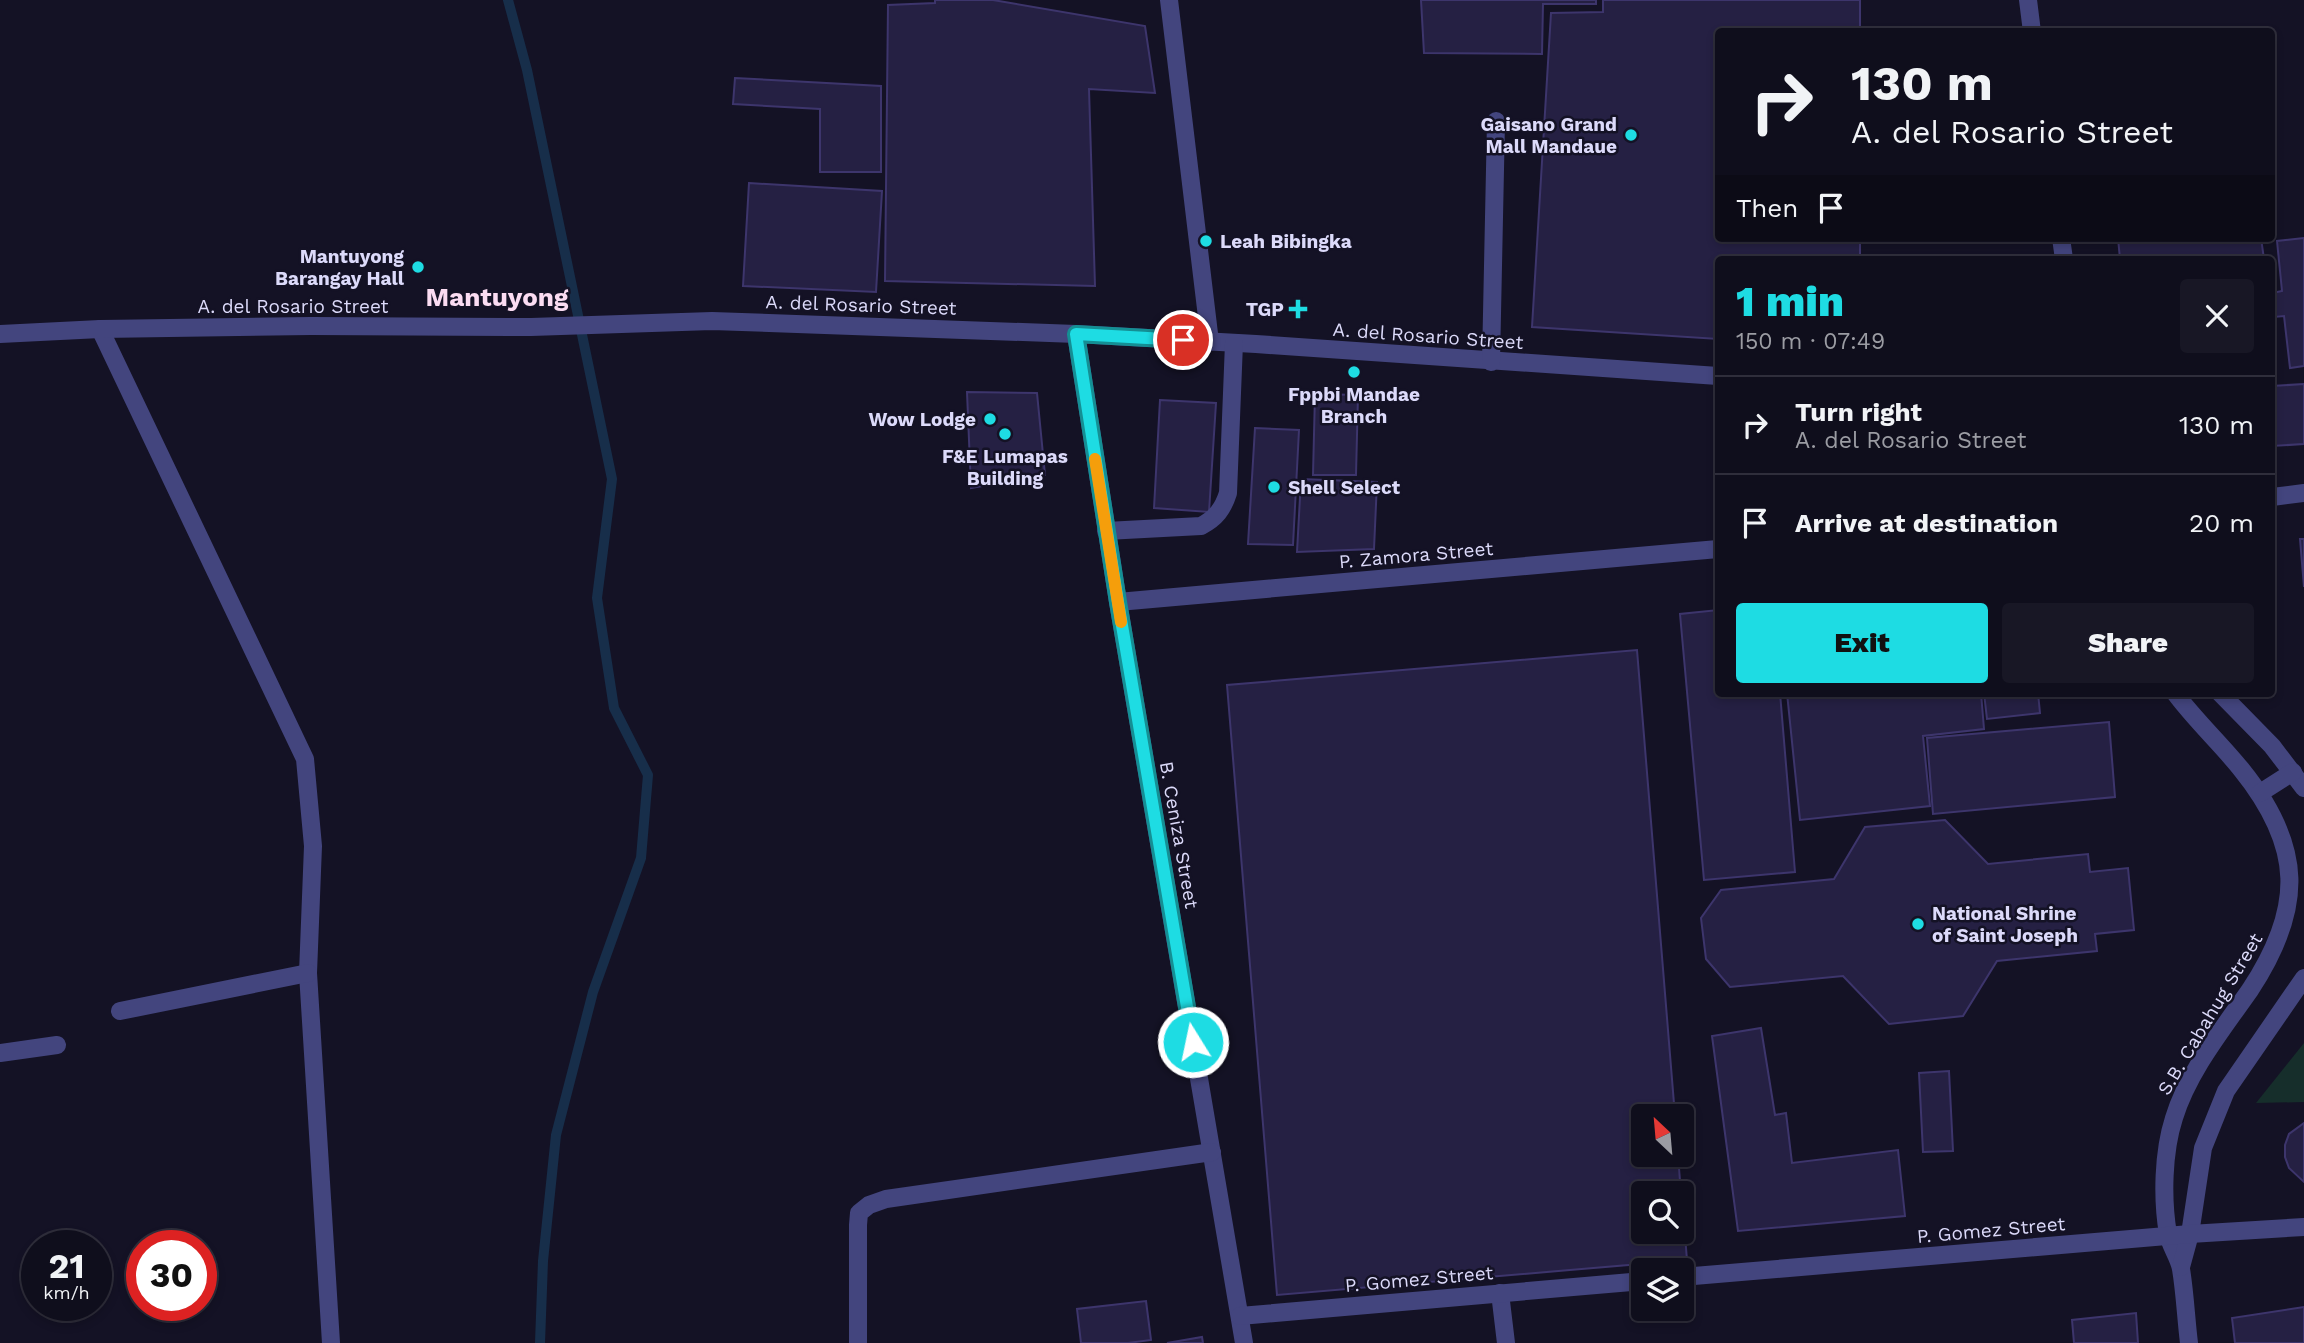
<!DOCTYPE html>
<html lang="en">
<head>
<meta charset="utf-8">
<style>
  body { margin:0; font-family:"Work Sans",sans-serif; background:#181725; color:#f1f3f6; height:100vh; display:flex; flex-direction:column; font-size:26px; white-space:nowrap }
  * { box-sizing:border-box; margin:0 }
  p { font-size:23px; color:#9b9ca3 }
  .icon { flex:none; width:38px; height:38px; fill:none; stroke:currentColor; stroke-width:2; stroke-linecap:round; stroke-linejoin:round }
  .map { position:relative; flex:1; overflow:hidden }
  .panel { position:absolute; left:1715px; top:256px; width:560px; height:441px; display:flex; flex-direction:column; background:#0f0e1c; border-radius:7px; box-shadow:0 4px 10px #0003,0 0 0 2px #2f2e3b }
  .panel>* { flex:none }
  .hud { position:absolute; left:1715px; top:28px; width:560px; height:214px; border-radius:7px; box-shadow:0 4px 10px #0003,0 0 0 2px #2f2e3b; background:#0f0e1c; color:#f1f3f6; overflow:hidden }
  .needle { width:46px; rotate:334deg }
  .buttons { position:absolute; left:1631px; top:1104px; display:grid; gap:14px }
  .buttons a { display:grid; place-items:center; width:63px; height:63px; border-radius:7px; background:#0f0e1c; box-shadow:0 4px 10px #0003,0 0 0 2px #2f2e3b; font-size:35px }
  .speed { position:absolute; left:21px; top:1230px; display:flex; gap:14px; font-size:35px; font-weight:700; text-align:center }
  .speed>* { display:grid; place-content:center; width:91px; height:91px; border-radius:50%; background:#0f0e1c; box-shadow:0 4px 10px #0003,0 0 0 2px #2f2e3b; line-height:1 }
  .speed small { font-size:18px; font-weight:400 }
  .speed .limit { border:10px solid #d22; background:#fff; color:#111 }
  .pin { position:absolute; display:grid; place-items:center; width:60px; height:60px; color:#fff; margin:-30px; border:4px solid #fff; border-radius:50%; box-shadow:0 2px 7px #0007 }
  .me { position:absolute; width:77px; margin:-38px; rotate:350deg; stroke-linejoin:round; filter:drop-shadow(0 0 5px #0008) }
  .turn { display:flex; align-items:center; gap:24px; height:147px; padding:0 21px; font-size:32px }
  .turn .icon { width:91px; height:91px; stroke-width:2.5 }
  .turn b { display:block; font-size:49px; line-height:60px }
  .then { display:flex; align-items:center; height:66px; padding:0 21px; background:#0003; gap:14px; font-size:26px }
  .round { display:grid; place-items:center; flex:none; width:74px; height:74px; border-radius:7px; background:#181725 }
  .summary { display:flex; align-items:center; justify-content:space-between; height:119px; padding:0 21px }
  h1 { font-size:42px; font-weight:800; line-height:52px; color:#1edce3 }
  .primary-button { display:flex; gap:14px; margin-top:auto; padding:14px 21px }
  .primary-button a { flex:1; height:80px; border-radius:7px; background:#1edce3; color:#111; font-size:28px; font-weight:800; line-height:80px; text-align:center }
  .primary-button a+a { background:#181725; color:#f1f3f6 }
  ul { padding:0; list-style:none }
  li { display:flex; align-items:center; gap:21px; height:98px; padding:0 21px; border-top:2px solid #2f2e3b }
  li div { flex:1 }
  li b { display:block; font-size:26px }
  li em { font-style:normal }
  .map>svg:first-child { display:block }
  .green { fill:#162e2b }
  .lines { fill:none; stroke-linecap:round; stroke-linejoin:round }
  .stream { stroke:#172e4a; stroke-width:10 }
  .building { fill:#252043; stroke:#3d356c; stroke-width:2 }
  .minor { stroke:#43457e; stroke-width:18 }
  .route-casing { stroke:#148f94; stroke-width:18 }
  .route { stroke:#1edce3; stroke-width:12 }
  .slow { stroke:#f59e0b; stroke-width:12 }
  .poi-dot { fill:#1edce3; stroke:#141225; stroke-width:2.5 }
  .labels { text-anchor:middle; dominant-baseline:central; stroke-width:5; stroke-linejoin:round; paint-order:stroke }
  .poi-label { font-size:19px; font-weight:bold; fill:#dcdafa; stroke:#141225; text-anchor:end }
  .street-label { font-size:19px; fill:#dcdafa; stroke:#141225 }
  .district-label { font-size:26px; font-weight:bold; fill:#fbdcf2; stroke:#141225 }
</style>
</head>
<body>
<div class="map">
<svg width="2304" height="1343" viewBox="0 0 2304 1343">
  <rect width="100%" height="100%" fill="#141225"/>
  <path class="green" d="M2304 1043V1102L2256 1103Z"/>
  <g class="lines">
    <path class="stream" d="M508 0 527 70 612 479 597 598 614 708 648 775 641 858 593 992 556 1135 543 1261 540 1343"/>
  </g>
  <g class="building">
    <path d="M935 0H993L1145 26 1155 93 1089 89 1095 286 885 281 888 5 935 3Z"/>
    <path d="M1421 0H1596V4H1543L1542 54 1424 53Z"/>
    <path d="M1603 0H1860V32H1718V238H1860V259H1718V339L1532 327 1551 13 1603 12Z"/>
    <path d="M735 78 881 86V172H820V109L733 104Z"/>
    <path d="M749 183 882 191 876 292 743 286Z"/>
    <path d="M2118 238H2261L2264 259H2120Z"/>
    <path d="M2304 238V366L2290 368 2284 316 2274 317 2272 293 2282 291 2277 241Z"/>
    <path d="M2304 384V444L2272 446V386Z"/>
    <path d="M967 392 1037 393 1045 475 971 488Z"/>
    <path d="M1315 394 1358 395 1356 475H1313Z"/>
    <path d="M1160 400 1216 403 1209 512 1154 508Z"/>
    <path d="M1255 428 1299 430 1293 545 1248 544Z"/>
    <path d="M1301 479 1377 482 1374 549 1297 552Z"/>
    <path d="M2300 539H2304V587Z"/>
    <path d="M1718 610V693H1780L1795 872 1704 880 1680 614Z"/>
    <path d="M1637 650 1675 1116H1643V1155H1678L1681 1194H1643V1232H1682V1199L1687 1260 1277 1295 1227 685Z"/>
    <path d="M1787 693H1981L1984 729 1923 736 1930 806 1800 820Z"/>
    <path d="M1984 693H2038L2040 713 1987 719Z"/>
    <path d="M2109 722 2115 797 1933 814 1927 738Z"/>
    <path d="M1945 820 1988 864 2088 854 2090 872 2128 868 2134 930 2095 934 2097 951 1997 961 1963 1016 1889 1024 1843 976 1730 987 1706 959 1701 918 1721 890 1834 879 1865 827Z"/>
    <path d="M1761 1028 1775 1115 1786 1113 1792 1163 1898 1150 1905 1216 1738 1231 1712 1036Z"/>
    <path d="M1949 1071 1953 1151 1923 1152 1919 1073Z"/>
    <path d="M2304 1123V1182L2289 1168 2285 1157V1145L2289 1134Z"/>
    <path d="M1146 1301 1151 1340 1128 1343H1081L1077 1309Z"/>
    <path d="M2304 1307V1343H2235L2232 1318Z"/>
    <path d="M2136 1313 2138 1343H2074L2072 1320Z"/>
    <path d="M1202 1337 1203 1343H1167Z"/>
  </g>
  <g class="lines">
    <g class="minor">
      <path d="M1169 0 1210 342"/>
      <path d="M2028 0 2032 32"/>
      <path d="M2061 238 2064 259"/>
      <path d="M100 329 305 759 313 846 308 973 331 1343"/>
      <path d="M0 334 100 329 311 326 531 327 712 321 1076 334 1256 344 1718 376"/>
      <path d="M1076 334 1118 602 1244 1343"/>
      <path d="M1491 362 1496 121"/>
      <path d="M2272 497 2304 493"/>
      <path d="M1106 531 1201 526C1216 518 1223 509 1228 493L1234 343"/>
      <path d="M1118 602 1718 549"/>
      <path d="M2175 693C2195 720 2220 743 2241 769 2304 847 2304 908 2250 990 2222 1030 2188 1072 2174 1118 2163 1152 2162 1199 2168 1234 2170 1246 2179 1257 2181 1269 2185 1293 2186 1319 2189 1343"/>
      <path d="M2220 693 2272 746 2304 788"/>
      <path d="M2260 793 2293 772"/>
      <path d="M120 1011 308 973"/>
      <path d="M0 1053 57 1045"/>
      <path d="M2181 1267 2190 1234 2203 1148 2226 1091 2304 978"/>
      <path d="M1682 1277 2190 1234 2304 1227"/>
      <path d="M1500 1293 1506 1343"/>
      <path d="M1240 1316 1643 1281"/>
      <path d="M858 1343V1225L859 1213 869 1205 886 1199 1212 1152"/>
    </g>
  </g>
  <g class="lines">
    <defs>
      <path id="route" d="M1183 340 1076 334 1118 602 1193 1042"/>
    </defs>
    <use href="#route" class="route-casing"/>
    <use href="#route" class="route"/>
    <path class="slow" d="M1095 459 1121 622"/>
  </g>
  <g class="poi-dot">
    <circle cx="1631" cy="135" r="7"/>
    <circle cx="1206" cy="241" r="7"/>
    <circle cx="418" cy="267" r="7"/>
    <path d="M1294.5 298.5h7v7h7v7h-7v7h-7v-7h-7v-7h7z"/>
    <circle cx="1354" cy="372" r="7"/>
    <circle cx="990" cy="419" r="7"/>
    <circle cx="1005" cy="434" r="7"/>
    <circle cx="1274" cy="487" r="7"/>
    <circle cx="1918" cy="924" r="7"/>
  </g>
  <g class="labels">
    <g class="poi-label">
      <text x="1617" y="124">Gaisano Grand<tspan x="1617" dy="22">Mall Mandaue</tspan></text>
      <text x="1220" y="241" text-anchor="start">Leah Bibingka</text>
      <text x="404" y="256">Mantuyong<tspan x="404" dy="22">Barangay Hall</tspan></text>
      <text x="1284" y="309">TGP</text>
      <text x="1354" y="394" text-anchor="middle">Fppbi Mandae<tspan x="1354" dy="22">Branch</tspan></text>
      <text x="976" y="419">Wow Lodge</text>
      <text x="1005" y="456" text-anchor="middle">F&amp;E Lumapas<tspan x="1005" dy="22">Building</tspan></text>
      <text x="1288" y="487" text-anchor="start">Shell Select</text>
      <text x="1932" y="913" text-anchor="start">National Shrine<tspan x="1932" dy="22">of Saint Joseph</tspan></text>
    </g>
    <g class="street-label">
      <text transform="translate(861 305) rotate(2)">A. del Rosario Street</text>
      <text x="293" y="306">A. del Rosario Street</text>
      <text transform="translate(1428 336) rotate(4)">A. del Rosario Street</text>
      <text transform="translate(1416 555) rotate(-5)">P. Zamora Street</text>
      <text transform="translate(1179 835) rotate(80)">B. Ceniza Street</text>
      <text transform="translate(2210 1014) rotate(-59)">S.B. Cabahug Street</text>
      <text transform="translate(1991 1230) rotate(-5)">P. Gomez Street</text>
      <text transform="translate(1419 1279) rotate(-5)">P. Gomez Street</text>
    </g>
    <g class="district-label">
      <text x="497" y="297">Mantuyong</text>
    </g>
  </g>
</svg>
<div class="buttons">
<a><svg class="needle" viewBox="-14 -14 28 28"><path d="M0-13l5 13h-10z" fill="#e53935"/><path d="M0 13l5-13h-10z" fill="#9b9ca3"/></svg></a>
<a><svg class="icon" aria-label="search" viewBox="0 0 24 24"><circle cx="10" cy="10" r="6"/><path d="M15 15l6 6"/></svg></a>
<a><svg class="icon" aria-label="layers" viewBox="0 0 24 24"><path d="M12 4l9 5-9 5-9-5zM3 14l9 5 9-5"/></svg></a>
</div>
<div class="speed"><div>21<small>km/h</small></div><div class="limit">30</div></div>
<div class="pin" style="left:1183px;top:340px;background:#d93025"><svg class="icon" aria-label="arrive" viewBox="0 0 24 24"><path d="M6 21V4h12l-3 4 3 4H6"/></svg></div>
<svg class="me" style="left:1193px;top:1042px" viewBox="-20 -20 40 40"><circle r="17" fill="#1edce3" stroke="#fff" stroke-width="3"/><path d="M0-11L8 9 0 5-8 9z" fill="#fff"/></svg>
<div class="hud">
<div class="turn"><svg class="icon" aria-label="right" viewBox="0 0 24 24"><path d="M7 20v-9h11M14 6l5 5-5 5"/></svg><div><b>130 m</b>A. del Rosario Street</div></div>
<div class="then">Then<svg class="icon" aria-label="arrive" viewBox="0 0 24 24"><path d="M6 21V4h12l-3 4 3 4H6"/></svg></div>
</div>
<section class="panel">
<div class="summary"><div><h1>1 min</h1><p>150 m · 07:49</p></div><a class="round"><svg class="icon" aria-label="close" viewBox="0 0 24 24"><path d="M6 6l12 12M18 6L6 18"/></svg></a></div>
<ul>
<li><svg class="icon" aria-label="right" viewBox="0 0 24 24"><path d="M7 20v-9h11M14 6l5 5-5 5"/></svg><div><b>Turn right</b><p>A. del Rosario Street</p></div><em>130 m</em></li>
<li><svg class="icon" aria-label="arrive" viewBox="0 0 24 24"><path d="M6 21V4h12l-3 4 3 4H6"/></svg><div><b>Arrive at destination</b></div><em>20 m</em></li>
</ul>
<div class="primary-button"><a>Exit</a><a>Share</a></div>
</section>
</div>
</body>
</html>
